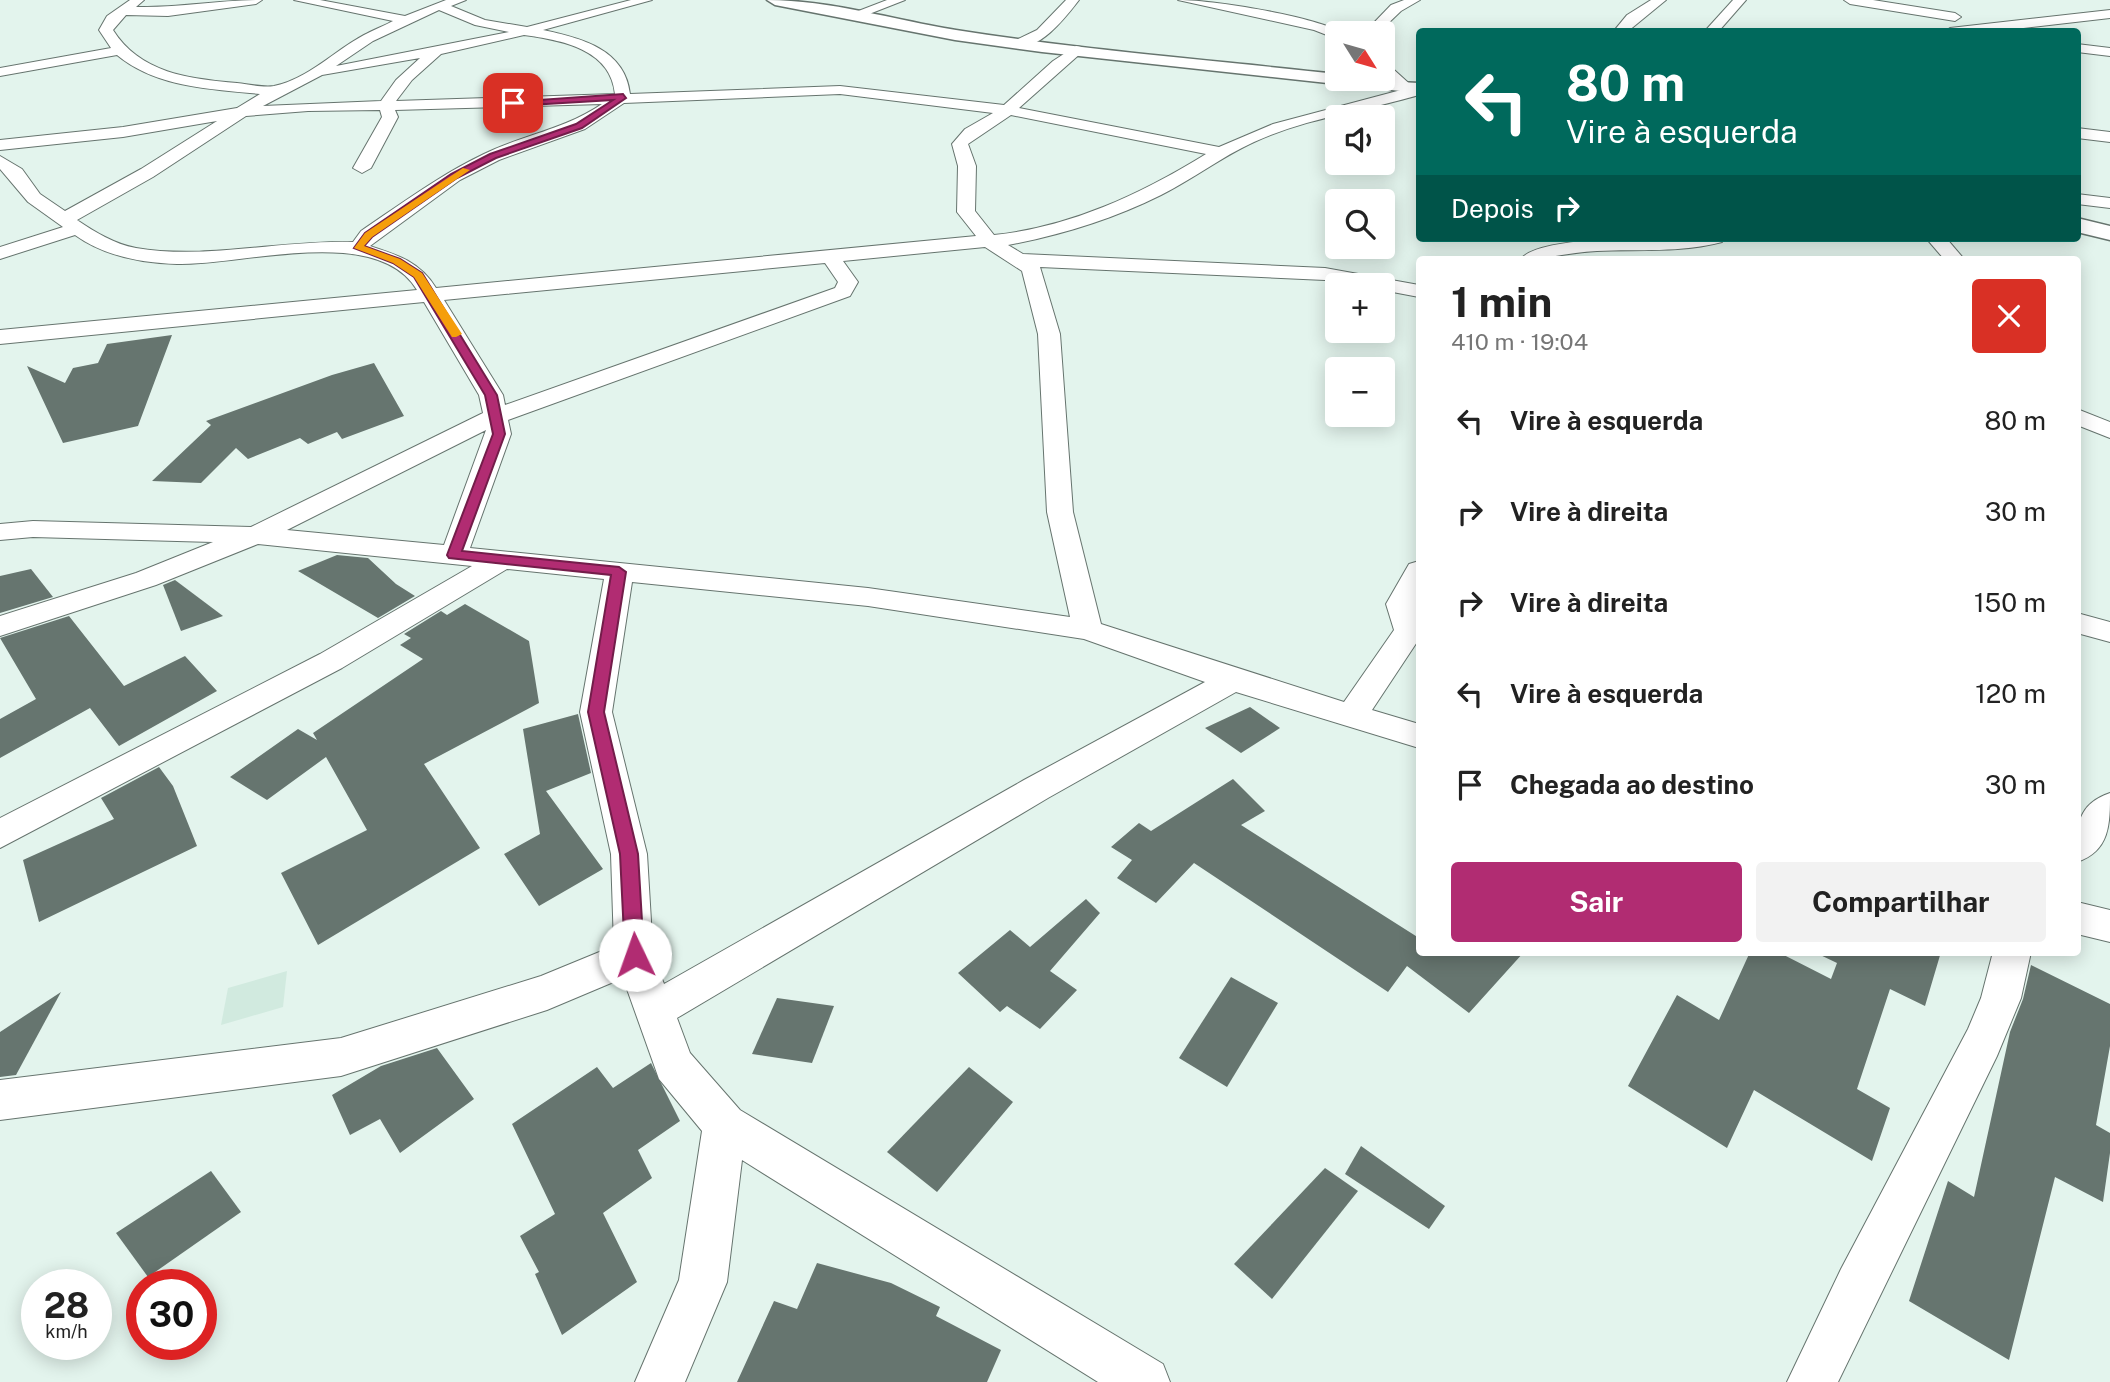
<!DOCTYPE html>
<html lang="pt">
<head>
<meta charset="utf-8">
<style>
  body { margin:0; font-family:"Public Sans",sans-serif; background:#f2f2f2; color:#222; height:100vh; display:flex; flex-direction:column; font-size:26px; white-space:nowrap }
  * { box-sizing:border-box; margin:0 }
  p { font-size:23px; color:#767676 }
  .icon { flex:none; width:38px; height:38px; fill:none; stroke:currentColor; stroke-width:2; stroke-linecap:round; stroke-linejoin:round }
  .map { position:relative; flex:1; overflow:hidden }
  .sheet { position:absolute; left:1416px; top:256px; width:665px; height:700px; display:flex; flex-direction:column; background:#fff; border-radius:7px; box-shadow:0 4px 18px #0003 }
  .sheet>* { flex:none }
  .banner { position:absolute; left:1416px; top:28px; width:665px; height:214px; border-radius:7px; box-shadow:0 4px 18px #0003; background:#00695c; color:#fff; overflow:hidden }
  .needle { width:46px; rotate:127deg }
  .controls { position:absolute; left:1325px; top:21px; display:grid; gap:14px }
  .controls a { display:grid; place-items:center; width:70px; height:70px; border-radius:7px; background:#fff; box-shadow:0 4px 18px #0003; font-size:35px }
  .speed { position:absolute; left:21px; top:1269px; display:flex; gap:14px; font-size:35px; font-weight:700; text-align:center }
  .speed>* { display:grid; place-content:center; width:91px; height:91px; border-radius:50%; background:#fff; box-shadow:0 4px 18px #0003; line-height:1 }
  .speed small { font-size:18px; font-weight:400 }
  .speed .limit { border:10px solid #d22; background:#fff; color:#111 }
  .pin { position:absolute; display:grid; place-items:center; width:60px; height:60px; color:#fff; margin:-30px; border-radius:14px; box-shadow:0 4px 10px #0006 }
  .me { position:absolute; width:77px; margin:-38px; rotate:357deg; stroke-linejoin:round; filter:drop-shadow(0 0 5px #0008) }
  .turn { display:flex; align-items:center; gap:24px; height:147px; padding:0 35px; font-size:32px }
  .turn .icon { width:91px; height:91px; stroke-width:2.5 }
  .turn b { display:block; font-size:49px; line-height:60px }
  .then { display:flex; align-items:center; height:66px; padding:0 35px; background:#0003; gap:14px; font-size:26px }
  .round { display:grid; place-items:center; flex:none; width:74px; height:74px; border-radius:7px; background:#f2f2f2 }
  .head { display:flex; align-items:center; justify-content:space-between; height:119px; padding:0 35px }
  h1 { font-size:42px; font-weight:700; line-height:52px }
  .cta { display:flex; gap:14px; margin-top:auto; padding:14px 35px }
  .cta a { flex:1; height:80px; border-radius:7px; background:#b12c72; color:#fff; font-size:28px; font-weight:700; line-height:80px; text-align:center }
  .cta a+a { background:#f2f2f2; color:#222 }
  ul { padding:0; list-style:none }
  li { display:flex; align-items:center; gap:21px; height:91px; padding:0 35px }
  li div { flex:1 }
  li b { display:block; font-size:26px }
  li em { font-style:normal }
  .map>svg:first-child { display:block }
  .built { fill:#d1eadf }
  .building { fill:#66756f }
  .lines { fill:none; stroke-linecap:round; stroke-linejoin:round }
  .street-casing { stroke:#66746e; stroke-width:2 }
  .secondary-casing { stroke:#66746e; stroke-width:3 }
  .street { fill:#fff; fill-rule:evenodd }
  .secondary { fill:#fff; fill-rule:evenodd }
  .route { fill:#b12c72; stroke:#731d4a; stroke-width:2 }
  .slow { fill:#f59e0b }
</style>
</head>
<body>
<div class="map">
<svg width="2110" height="1382" viewBox="0 0 2110 1382">
  <rect width="100%" height="100%" fill="#e3f4ed"/>
  <path class="built" d="M287 971 283 1007 221 1025 228 988Z"/>
  <g class="building">
    <path d="M172 335 138 426 63 443 27 366 65 383 73 368 98 363 107 344Z"/>
    <path d="M374 363 404 416 342 439 337 432 308 444 300 438 248 459 236 448 201 483 152 481 211 425 206 421 332 375Z"/>
    <path d="M337 555 368 558 396 584 415 596 378 618 298 571Z"/>
    <path d="M31 569 53 597 0 613V576Z"/>
    <path d="M175 580 223 616 181 631 163 585Z"/>
    <path d="M465 604 529 641 539 703 424 764 480 848 318 945 281 873 367 830 326 757 267 800 230 777 298 729 317 740 313 733 423 659 400 645 411 638 404 634 441 611 447 615Z"/>
    <path d="M69 616 124 686 185 656 217 691 119 746 90 708 0 758V719L36 699 0 638Z"/>
    <path d="M1250 707 1280 728 1241 753 1205 728Z"/>
    <path d="M578 714 591 773 546 791 603 869 539 906 504 854 540 834 523 729Z"/>
    <path d="M159 767 173 786 197 846 39 922 23 860 114 819 101 798Z"/>
    <path d="M1233 779 1265 811 1241 825 1419 938V952H1524L1469 1013 1407 966 1388 992 1194 863 1156 903 1117 878 1132 860 1111 847 1139 823 1151 831Z"/>
    <path d="M1086 899 1100 913 1050 971 1077 990 1040 1029 1007 1006 1000 1012 958 973 1010 930 1030 947Z"/>
    <path d="M1750 952H1778L1831 979 1837 963 1814 952H1941L1925 1006 1890 989 1857 1089 1890 1108 1872 1161 1754 1090 1727 1148 1628 1086 1677 995 1719 1020Z"/>
    <path d="M2031 965 2110 1004V1046L2096 1125 2110 1133V1153L2103 1202 2055 1177 2009 1360 1909 1301 1948 1181 1974 1197 2010 1032 2023 999Z"/>
    <path d="M1231 977 1278 1003 1227 1087 1179 1058Z"/>
    <path d="M61 992 16 1075 0 1077V1032Z"/>
    <path d="M777 998 834 1006 812 1063 752 1054Z"/>
    <path d="M437 1048 474 1099 400 1153 380 1119 350 1135 332 1095 381 1066Z"/>
    <path d="M651 1063 680 1121 638 1150 652 1178 603 1213 637 1282 562 1335 535 1274 539 1272 520 1236 555 1214 512 1124 597 1067 613 1088Z"/>
    <path d="M969 1067 1013 1102 937 1192 887 1152Z"/>
    <path d="M1361 1146 1445 1206 1429 1229 1345 1174Z"/>
    <path d="M1325 1168 1358 1191 1272 1299 1234 1264Z"/>
    <path d="M211 1171 241 1212 148 1277 116 1233Z"/>
    <path d="M817 1263 891 1283 940 1307 936 1316 1001 1350 987 1382H737L774 1301 797 1309Z"/>
  </g>
  <g class="lines">
    <defs>
      <g id="street">
        <path d="M130 0H144L136 7C178 8 220 0 262 0L256 4 168 16 126 15 113 30C140 73 189 79 237 83 248 84 263 88 274 86 308 79 334 51 364 35 373 30 384 26 393 21L294 0H320L405 16 446 0H466L451 6 485 20 527 27 631 0H652L543 30C581 38 625 49 630 94L840 86 1004 105 1053 61 1076 46 1081 47V53L1019 108 1219 147 1273 124 1401 90 1382 72V59L1413 87 1419 86V95C1365 111 1306 118 1254 142 1221 157 1193 179 1161 195 1113 219 1061 235 1008 245L1023 254 1325 268 1419 285V297L1382 290V285H1354L1325 280 1040 267 1060 334 1073 512 1101 624 1344 702 1394 630 1386 604 1409 564 1419 561V597L1416 604 1419 639 1372 710 1419 724V748L1236 692 1048 798 677 1018 690 1053 740 1110 1163 1364 1170 1382H1098L742 1160 727 1282 685 1382H635L679 1280 702 1131 659 1079 623 978 547 1010 341 1076 0 1120V1080L341 1038 541 976 614 946 611 854 580 712 604 579 507 569 342 668 0 848V818L320 654 472 566 258 544 156 585 0 636V616L136 573 213 542 33 537 0 540V524L33 521 251 527 483 413 479 395 424 302 0 344V330L417 290C377 223 241 266 177 264 142 263 104 256 75 235L0 259V247L63 227 28 202 0 169V156L22 169 40 194 65 211 141 169 217 121 123 137 0 150V140L123 127 237 108 260 94C211 89 157 88 117 55L0 76V68L111 48 99 30 107 16ZM439 10 475 25 509 32 336 66 373 41ZM524 35C561 40 611 49 615 94L396 101 412 80 441 54ZM420 58 396 80 381 101 263 106 322 75ZM840 94 993 113 965 129 952 144 958 166 957 212 976 236 436 288C420 262 398 255 370 246L460 180 499 160 585 129 624 103ZM602 104C561 131 525 134 484 154 440 175 401 204 361 231L353 242C281 240 206 260 136 248 114 244 95 232 77 220L153 177 246 116 308 111 380 110 382 117 353 168 362 173 371 168 398 117 395 110ZM1011 115 1206 154C1141 194 1071 227 994 235L975 211 976 166 968 144ZM985 247 1022 271 1038 334 1047 512 1070 617 868 588 470 548 511 434 508 420 850 296 858 282 843 261ZM825 263 838 282 835 288 505 405 503 395 444 300ZM486 430 444 545 287 530ZM632 582 868 606 1084 639 1205 682 1024 780 664 984 653 955 647 854 612 712Z"/>
        <path d="M887 0H905L859 18 848 15Z"/>
        <path d="M1066 0H1079C1065 18 1040 51 1014 47V41L1037 30Z"/>
        <path d="M1178 0C1214 0 1313 16 1343 33H1337V39L1314 30Z"/>
        <path d="M1404 0H1420L1401 11 1378 33H1364L1391 5Z"/>
        <path d="M1651 0H1666L1627 32H1613L1627 15Z"/>
        <path d="M1733 0H1746L1718 32H1704Z"/>
        <path d="M1844 0H1873L1955 13 1961 17 1955 21 1850 4Z"/>
        <path d="M2110 10V18L1990 32H1944L1950 28Z"/>
        <path d="M2077 44 2110 48V56L2077 52Z"/>
        <path d="M2077 128 2110 132V142L2077 138Z"/>
        <path d="M2077 194 2110 198V208L2077 204Z"/>
        <path d="M1725 238 1722 242C1680 253 1640 249 1597 251 1571 252 1547 259 1521 259 1541 233 1688 238 1725 238Z"/>
        <path d="M1926 238H1946L1964 259H1944Z"/>
        <path d="M2077 409 2110 422V438L2077 425Z"/>
        <path d="M2077 613 2110 622V642L2077 633Z"/>
        <path d="M2110 793C2110 824 2110 851 2077 862 2077 831 2074 805 2110 793Z"/>
        <path d="M2077 902 2110 910V942L2077 934Z"/>
        <path d="M1993 952H2031L2021 998 1997 1056 1838 1382H1787L1841 1269 1968 1029 1981 998Z"/>
      </g>
      <g id="secondary">
        <path d="M767 0C831 0 893 20 956 30 1082 50 1210 60 1337 74V79L1419 83V93L1042 52 955 40 775 5Z"/>
        <path d="M2077 218 2110 226V240L2077 232Z"/>
      </g>
    </defs>
    <use href="#street" class="street-casing"/>
    <use href="#secondary" class="secondary-casing"/>
    <use href="#street" class="street"/>
    <use href="#secondary" class="secondary"/>
  </g>
  <path class="route" d="M623 94 626 98 582 128 496 158 457 178 372 237 364 246 400 259 422 273 497 395 505 434 462 551 619 567 626 572 604 712 638 854 644 955 641 961 635 964 628 961 625 955 620 854 588 712 611 575 449 558 447 555 493 434 485 395 414 277 393 263 354 248 365 233 451 174 490 154 576 124 613 100 513 106 510 102Z"/>
  <path class="slow" d="M463 168 470 170 372 237 364 246 400 259 422 273 462 334 456 337H452L414 277 393 263 354 248 365 233Z"/>
</svg>
<div class="controls">
<a><svg class="needle" viewBox="-14 -14 28 28"><path d="M0-13l5 13h-10z" fill="#e53935"/><path d="M0 13l5-13h-10z" fill="#767676"/></svg></a>
<a><svg class="icon" aria-label="sound" viewBox="0 0 24 24"><path d="M4 9h4l5-4v14l-5-4H4zM17 9q2 3 0 6"/></svg></a>
<a><svg class="icon" aria-label="search" viewBox="0 0 24 24"><circle cx="10" cy="10" r="6"/><path d="M15 15l6 6"/></svg></a>
<a>+</a>
<a>−</a>
</div>
<div class="speed"><div>28<small>km/h</small></div><div class="limit">30</div></div>
<div class="pin" style="left:513px;top:103px;background:#d93025"><svg class="icon" aria-label="arrive" viewBox="0 0 24 24"><path d="M6 21V4h12l-3 4 3 4H6"/></svg></div>
<svg class="me" style="left:635px;top:955px" viewBox="-20 -20 40 40"><circle r="19" fill="#fff"/><path d="M0-13L10 11 0 6-10 11z" fill="#b12c72"/></svg>
<div class="banner">
<div class="turn"><svg class="icon" aria-label="left" viewBox="0 0 24 24"><path d="M17 20v-9H6M10 6l-5 5 5 5"/></svg><div><b>80 m</b>Vire à esquerda</div></div>
<div class="then">Depois<svg class="icon" aria-label="right" viewBox="0 0 24 24"><path d="M7 20v-9h11M14 6l5 5-5 5"/></svg></div>
</div>
<section class="sheet">
<div class="head"><div><h1>1 min</h1><p>410 m · 19:04</p></div><a class="round" style="background:#d93025;color:#fff"><svg class="icon" aria-label="close" viewBox="0 0 24 24"><path d="M6 6l12 12M18 6L6 18"/></svg></a></div>
<ul>
<li><svg class="icon" aria-label="left" viewBox="0 0 24 24"><path d="M17 20v-9H6M10 6l-5 5 5 5"/></svg><div><b>Vire à esquerda</b></div><em>80 m</em></li>
<li><svg class="icon" aria-label="right" viewBox="0 0 24 24"><path d="M7 20v-9h11M14 6l5 5-5 5"/></svg><div><b>Vire à direita</b></div><em>30 m</em></li>
<li><svg class="icon" aria-label="right" viewBox="0 0 24 24"><path d="M7 20v-9h11M14 6l5 5-5 5"/></svg><div><b>Vire à direita</b></div><em>150 m</em></li>
<li><svg class="icon" aria-label="left" viewBox="0 0 24 24"><path d="M17 20v-9H6M10 6l-5 5 5 5"/></svg><div><b>Vire à esquerda</b></div><em>120 m</em></li>
<li><svg class="icon" aria-label="arrive" viewBox="0 0 24 24"><path d="M6 21V4h12l-3 4 3 4H6"/></svg><div><b>Chegada ao destino</b></div><em>30 m</em></li>
</ul>
<div class="cta"><a>Sair</a><a>Compartilhar</a></div>
</section>
</div>
</body>
</html>
